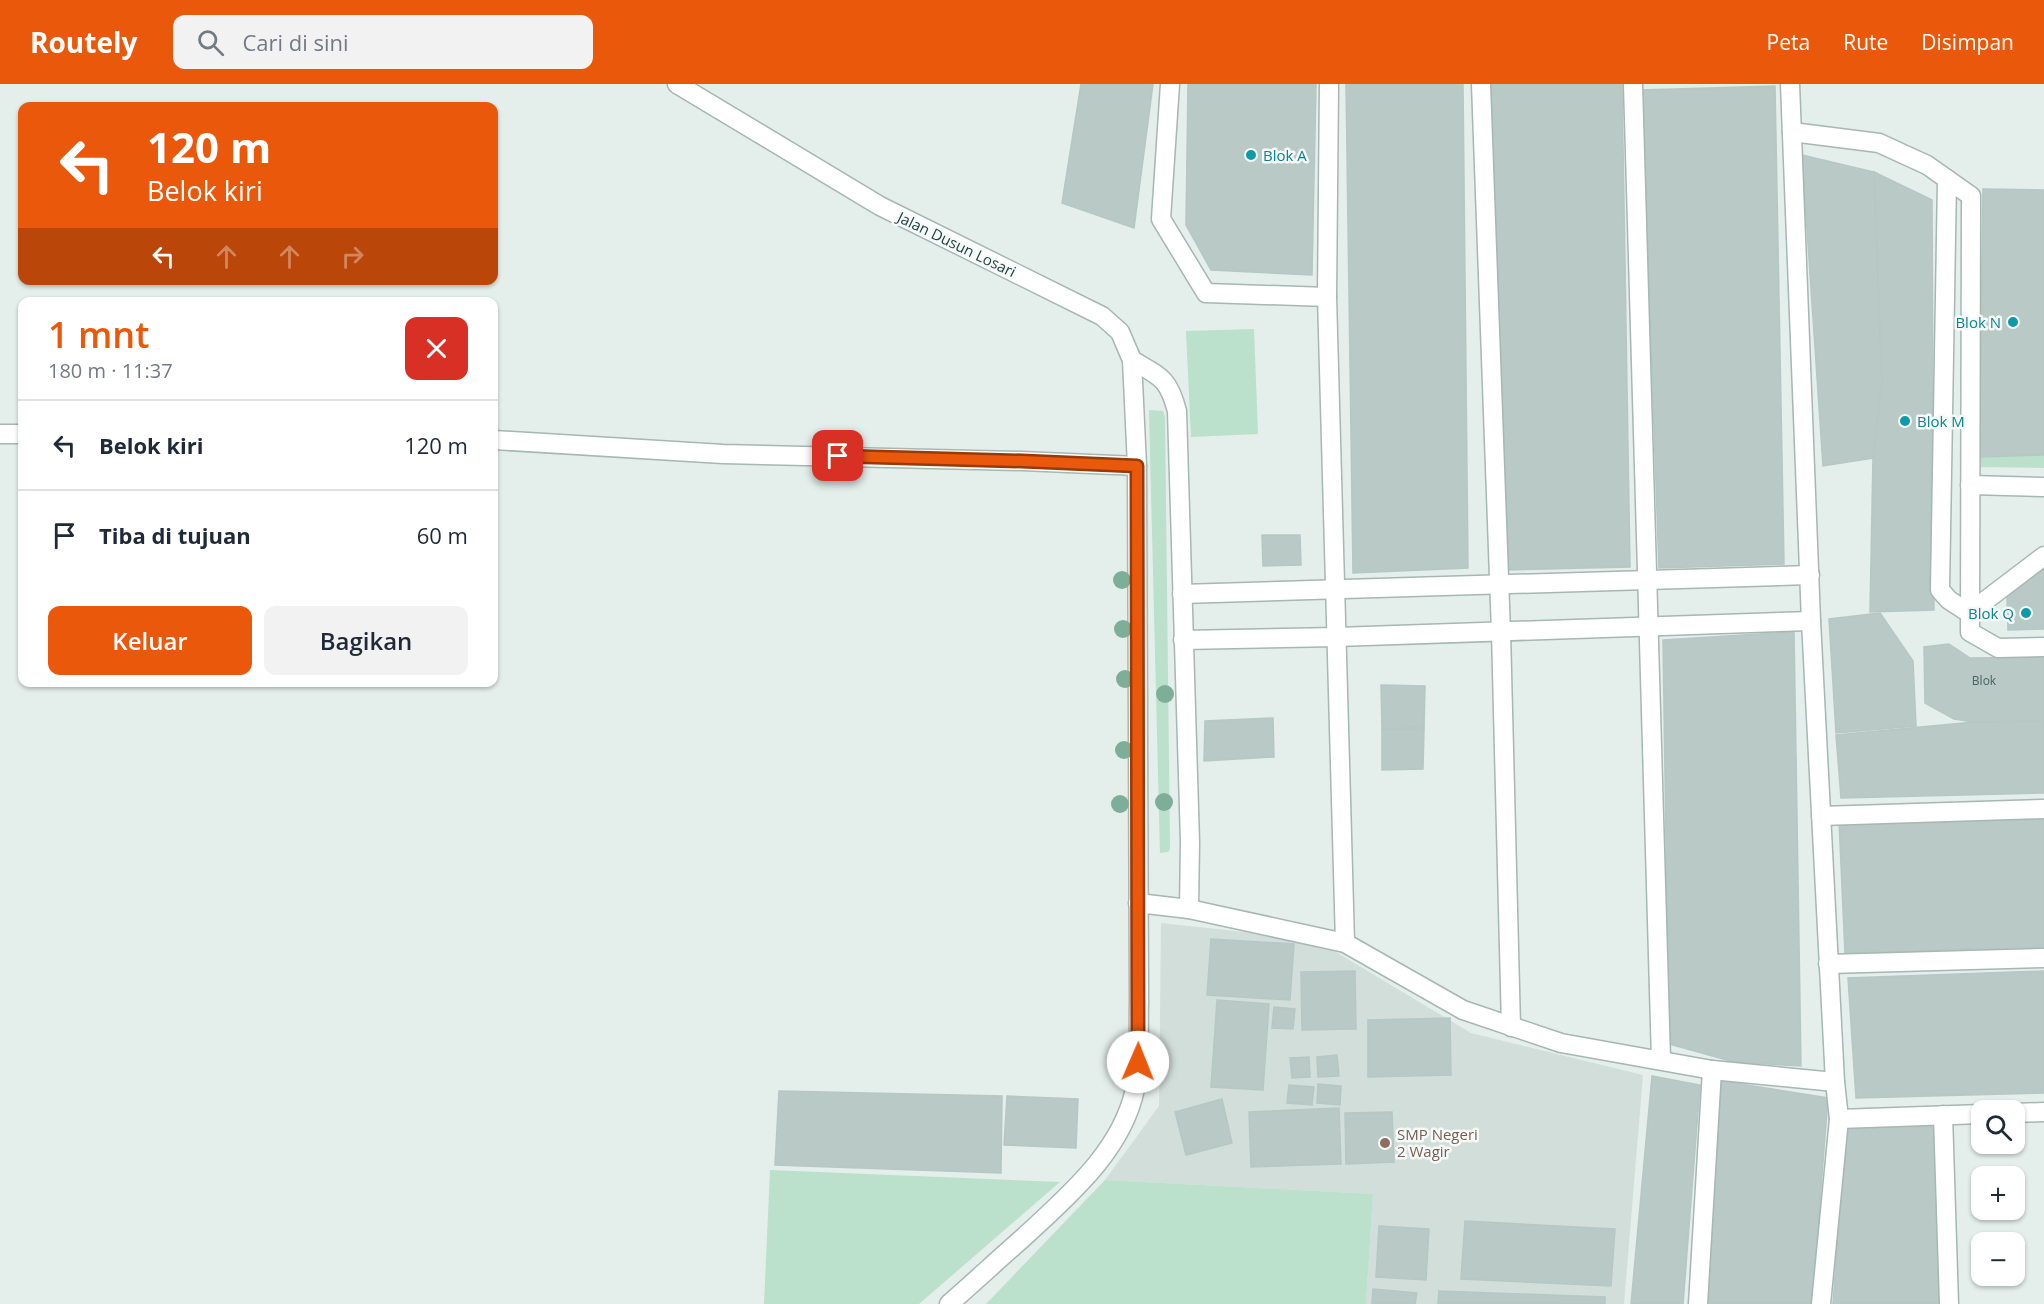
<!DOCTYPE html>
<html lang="id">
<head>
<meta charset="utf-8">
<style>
  body { margin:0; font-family:"Open Sans",sans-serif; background:#f2f2f3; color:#1f2937; height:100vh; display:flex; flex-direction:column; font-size:22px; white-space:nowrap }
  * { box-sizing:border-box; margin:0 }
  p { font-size:20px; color:#747a83 }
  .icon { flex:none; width:33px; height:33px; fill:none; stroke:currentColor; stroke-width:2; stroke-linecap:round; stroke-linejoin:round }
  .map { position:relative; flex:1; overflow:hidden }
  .details { position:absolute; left:18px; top:213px; width:480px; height:390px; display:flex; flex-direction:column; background:#fff; border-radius:12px; box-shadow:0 2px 4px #0004 }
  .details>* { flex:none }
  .hud { position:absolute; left:18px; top:18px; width:480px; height:183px; border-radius:12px; box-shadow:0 2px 4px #0004; background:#ea580c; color:#fff; overflow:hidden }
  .fabs { position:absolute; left:1971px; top:1016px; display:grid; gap:12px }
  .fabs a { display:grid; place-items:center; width:54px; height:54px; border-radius:12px; background:#fff; box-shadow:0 2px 4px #0004; font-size:30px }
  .pin { position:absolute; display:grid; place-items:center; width:51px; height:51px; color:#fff; margin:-26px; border-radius:12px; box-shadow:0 3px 9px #0006 }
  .me { position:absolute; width:66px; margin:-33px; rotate:1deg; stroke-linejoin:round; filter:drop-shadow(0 0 4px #0008) }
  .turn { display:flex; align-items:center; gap:21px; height:126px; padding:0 30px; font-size:27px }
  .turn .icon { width:78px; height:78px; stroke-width:2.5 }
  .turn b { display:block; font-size:42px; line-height:51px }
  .lanes { display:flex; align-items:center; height:57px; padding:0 30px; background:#0003; justify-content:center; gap:30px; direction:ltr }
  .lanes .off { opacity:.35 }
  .round { display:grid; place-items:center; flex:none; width:63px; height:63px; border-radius:12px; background:#f2f2f3 }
  .summary { display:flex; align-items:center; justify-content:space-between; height:102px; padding:0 30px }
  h1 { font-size:36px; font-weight:600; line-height:45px; color:#ea580c }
  .button { display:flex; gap:12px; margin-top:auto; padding:12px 30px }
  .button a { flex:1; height:69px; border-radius:12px; background:#ea580c; color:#fff; font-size:24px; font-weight:600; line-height:69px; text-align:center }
  .button a+a { background:#f2f2f3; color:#1f2937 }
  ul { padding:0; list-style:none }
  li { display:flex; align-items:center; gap:18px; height:90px; padding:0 30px; border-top:2px solid #e0e1e3 }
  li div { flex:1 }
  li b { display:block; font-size:22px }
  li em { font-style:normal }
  header { display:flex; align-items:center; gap:36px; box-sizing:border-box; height:84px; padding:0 30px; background:#ea580c; color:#fff }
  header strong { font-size:28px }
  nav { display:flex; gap:33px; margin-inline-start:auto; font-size:21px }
  .search { width:420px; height:54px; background:#f2f2f3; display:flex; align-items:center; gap:15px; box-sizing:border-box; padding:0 21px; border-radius:12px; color:#747a83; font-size:22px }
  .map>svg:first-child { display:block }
  .built { fill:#d2deda }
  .green { fill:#bbe0cc }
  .building { fill:#b9c9c5; stroke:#b5c8c4; stroke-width:1.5 }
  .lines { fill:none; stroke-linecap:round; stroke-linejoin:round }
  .minor-casing { stroke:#a6b7b4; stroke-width:21 }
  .minor { stroke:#fff; stroke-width:18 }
  .tree { fill:#7dae99 }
  .route-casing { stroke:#983908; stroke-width:15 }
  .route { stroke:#ea580c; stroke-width:10 }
  .culture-dot { fill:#0f9aa8; stroke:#f5faf8; stroke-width:2 }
  .education-dot { fill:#8d6e63; stroke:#f5faf8; stroke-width:2 }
  .labels { text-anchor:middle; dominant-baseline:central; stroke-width:5; stroke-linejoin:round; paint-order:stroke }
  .number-label { font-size:12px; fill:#486360 }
  .culture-label { font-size:15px; fill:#0d838f; stroke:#f5faf8; text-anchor:start }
  .street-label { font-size:15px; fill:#22413e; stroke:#f5faf8 }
  .education-label { font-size:15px; fill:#785e54; stroke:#f5faf8; text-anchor:start }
</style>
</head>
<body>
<header>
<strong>Routely</strong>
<div class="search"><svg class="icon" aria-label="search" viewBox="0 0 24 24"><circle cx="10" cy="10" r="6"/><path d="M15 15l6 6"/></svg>Cari di sini</div>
<nav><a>Peta</a><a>Rute</a><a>Disimpan</a></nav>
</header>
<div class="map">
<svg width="2044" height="1220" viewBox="0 0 2044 1220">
  <rect width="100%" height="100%" fill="#e4eeeb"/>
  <path class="built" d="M1161 839 1253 849 1336 868 1471 949 1643 991 1624 1220H1366L1373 1110 1105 1096 1159 1022Z"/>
  <g class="green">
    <path d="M1254 245 1258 350 1191 353 1186 247Z"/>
    <path d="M1149 326 1163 327 1165 333 1170 765 1168 768 1160 769Z"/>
    <path d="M2044 371V384L1979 383V373Z"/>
    <path d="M770 1086 1060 1098 919 1220H764Z"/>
    <path d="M1105 1096 1373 1110 1366 1220H986Z"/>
  </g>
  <g class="building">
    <path d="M1081 0H1153L1134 144 1062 119Z"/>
    <path d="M1188 0H1316L1312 191 1211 186 1186 141Z"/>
    <path d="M1346 0H1463L1468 484 1353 489Z"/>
    <path d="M1491 0H1622L1630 483 1506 486Z"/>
    <path d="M1775 2 1784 480 1659 484 1642 6Z"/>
    <path d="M1802 71 1874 88 1882 300 1873 374 1823 382Z"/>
    <path d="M1874 88 1932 116 1934 526 1870 528 1873 374 1882 300Z"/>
    <path d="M1983 105 2044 106V371L1979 373Z"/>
    <path d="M1262 451H1300L1301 481 1263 482Z"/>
    <path d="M2044 484V545L2008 546 2007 514Z"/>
    <path d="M1880 529 1913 577 1916 642 1836 649 1829 535Z"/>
    <path d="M1794 548 1801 982 1734 978 1669 960 1663 556Z"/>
    <path d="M1949 560 1970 574 2044 573V637L1974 638 1954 635 1925 619 1924 563Z"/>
    <path d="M1381 601 1425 602 1424 644 1382 645Z"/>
    <path d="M1273 634 1274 673 1204 677 1205 637Z"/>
    <path d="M2044 637V709L1841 714 1836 651 1974 638Z"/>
    <path d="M1424 644 1423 685 1382 686V645Z"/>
    <path d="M2044 734V863L1845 869 1839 737Z"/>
    <path d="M1211 855 1294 860 1290 916 1207 911Z"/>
    <path d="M1355 887 1356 945 1302 946 1301 888Z"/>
    <path d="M2044 887V1009L1856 1014 1848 894Z"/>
    <path d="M1217 916 1269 920 1263 1006 1211 1003Z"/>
    <path d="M1274 923 1295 925 1293 945 1272 944Z"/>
    <path d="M1450 934 1451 991 1368 993V936Z"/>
    <path d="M1337 971 1339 992 1318 993 1317 973Z"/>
    <path d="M1309 973 1310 993 1292 994 1290 974Z"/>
    <path d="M1652 992 1700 1001 1683 1220H1631Z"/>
    <path d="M1722 997 1828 1014 1812 1220H1705Z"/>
    <path d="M1318 1000 1341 1002 1340 1021 1317 1019Z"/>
    <path d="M1289 1001 1314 1003 1312 1021 1287 1019Z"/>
    <path d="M779 1007 1002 1012 1001 1089 775 1081Z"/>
    <path d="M1007 1012 1078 1015 1076 1064 1004 1061Z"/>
    <path d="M1222 1015 1232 1059 1186 1071 1175 1028Z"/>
    <path d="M1339 1024 1341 1080 1251 1083 1249 1028Z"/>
    <path d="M1392 1028 1394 1078 1346 1080 1345 1029Z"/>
    <path d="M1944 1039 1949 1220H1833L1846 1042Z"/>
    <path d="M1465 1137 1615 1145 1611 1202 1461 1195Z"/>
    <path d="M1379 1142 1429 1145 1426 1196 1376 1193Z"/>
    <path d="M1373 1205 1417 1209 1415 1220H1372Z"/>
    <path d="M1439 1207 1605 1213V1220H1438Z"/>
  </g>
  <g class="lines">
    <defs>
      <g id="minor">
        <path d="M677 0 880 122 1102 232 1120 248 1132 276 1137 382 1139 918C1138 946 1141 977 1135 1005 1122 1067 1068 1112 1024 1153 999 1175 974 1198 949 1220"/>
        <path d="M1170 0 1161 135 1206 209 1327 213"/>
        <path d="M1329 0 1327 213 1345 859"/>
        <path d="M1481 0 1501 548 1511 943"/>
        <path d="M1633 0 1661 976"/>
        <path d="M1790 0 1811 537 1835 998"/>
        <path d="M1792 48 1879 59 1927 81 1971 112 1970 548 1998 564 2044 563"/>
        <path d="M1947 95 1940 506 1949 516 1969 529"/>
        <path d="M1132 276C1160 293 1168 293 1177 327L1190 758 1189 825"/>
        <path d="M0 350H22"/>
        <path d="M494 356 723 370 1022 377 1137 382"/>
        <path d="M1970 401 2044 403"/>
        <path d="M1182 510 1810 491"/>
        <path d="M1969 529 2044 472"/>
        <path d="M1183 556 1337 553 1811 537"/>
        <path d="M1821 732 2044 725"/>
        <path d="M1138 819 1189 825 1345 859 1463 926 1561 959 1712 986 1835 998 1839 1035 1982 1030"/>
        <path d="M1828 880 2044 874"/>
        <path d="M2014 1029 2044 1028"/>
        <path d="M1943 1031 1949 1220"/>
        <path d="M1698 1220 1712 986"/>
        <path d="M1821 1220 1839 1035"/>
      </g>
    </defs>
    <use href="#minor" class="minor-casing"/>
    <use href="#minor" class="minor"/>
  </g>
  <g class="tree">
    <circle cx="1122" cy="496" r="9"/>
    <circle cx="1123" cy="545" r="9"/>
    <circle cx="1125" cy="595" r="9"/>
    <circle cx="1165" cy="610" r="9"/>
    <circle cx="1124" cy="666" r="9"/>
    <circle cx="1164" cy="718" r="9"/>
    <circle cx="1120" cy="720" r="9"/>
  </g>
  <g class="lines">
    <defs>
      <path id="route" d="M838 372 1022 377 1137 382 1138 978"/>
    </defs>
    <use href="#route" class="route-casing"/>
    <use href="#route" class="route"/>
  </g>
  <g class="culture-dot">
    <circle cx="1251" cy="71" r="6"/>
    <circle cx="2013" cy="238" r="6"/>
    <circle cx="1905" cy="337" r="6"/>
    <circle cx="2026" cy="529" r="6"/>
  </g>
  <circle class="education-dot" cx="1385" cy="1059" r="6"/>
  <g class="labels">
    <g class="number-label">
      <text x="1984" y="596">Blok</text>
    </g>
    <g class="culture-label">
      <text x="1263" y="71">Blok A</text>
      <text x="2001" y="238" text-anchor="end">Blok N</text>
      <text x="1917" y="337">Blok M</text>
      <text x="2014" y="529" text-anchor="end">Blok Q</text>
    </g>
    <g class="street-label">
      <text transform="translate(957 160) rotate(26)">Jalan Dusun Losari</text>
    </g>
    <g class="education-label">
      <text x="1397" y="1050">SMP Negeri<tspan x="1397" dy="17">2 Wagir</tspan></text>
    </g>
  </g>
</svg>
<div class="fabs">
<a><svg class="icon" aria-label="search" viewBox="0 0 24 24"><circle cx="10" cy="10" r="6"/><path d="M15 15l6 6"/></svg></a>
<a>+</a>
<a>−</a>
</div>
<div class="pin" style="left:838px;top:372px;background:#d93025"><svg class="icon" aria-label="arrive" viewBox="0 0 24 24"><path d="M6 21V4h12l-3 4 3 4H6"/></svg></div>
<svg class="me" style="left:1138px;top:978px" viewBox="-20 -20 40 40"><circle r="19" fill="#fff"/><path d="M0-13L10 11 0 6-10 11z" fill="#ea580c"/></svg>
<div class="hud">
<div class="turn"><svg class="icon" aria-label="left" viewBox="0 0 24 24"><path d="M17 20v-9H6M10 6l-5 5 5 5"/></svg><div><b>120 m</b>Belok kiri</div></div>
<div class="lanes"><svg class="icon" aria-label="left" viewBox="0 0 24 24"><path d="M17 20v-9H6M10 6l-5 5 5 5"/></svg><svg class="icon off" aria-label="ahead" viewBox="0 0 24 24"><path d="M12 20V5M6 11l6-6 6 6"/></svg><svg class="icon off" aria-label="ahead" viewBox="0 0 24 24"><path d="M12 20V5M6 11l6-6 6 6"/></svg><svg class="icon off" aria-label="right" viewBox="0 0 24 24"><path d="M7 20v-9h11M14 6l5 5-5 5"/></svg></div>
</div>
<section class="details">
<div class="summary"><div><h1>1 mnt</h1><p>180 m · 11:37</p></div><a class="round" style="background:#d93025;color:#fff"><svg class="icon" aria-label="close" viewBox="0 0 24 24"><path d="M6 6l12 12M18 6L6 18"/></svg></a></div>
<ul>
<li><svg class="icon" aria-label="left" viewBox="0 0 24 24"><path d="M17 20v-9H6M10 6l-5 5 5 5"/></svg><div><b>Belok kiri</b></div><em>120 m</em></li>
<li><svg class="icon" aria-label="arrive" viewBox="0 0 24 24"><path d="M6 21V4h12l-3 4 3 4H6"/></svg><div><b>Tiba di tujuan</b></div><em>60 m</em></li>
</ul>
<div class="button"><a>Keluar</a><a>Bagikan</a></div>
</section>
</div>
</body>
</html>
